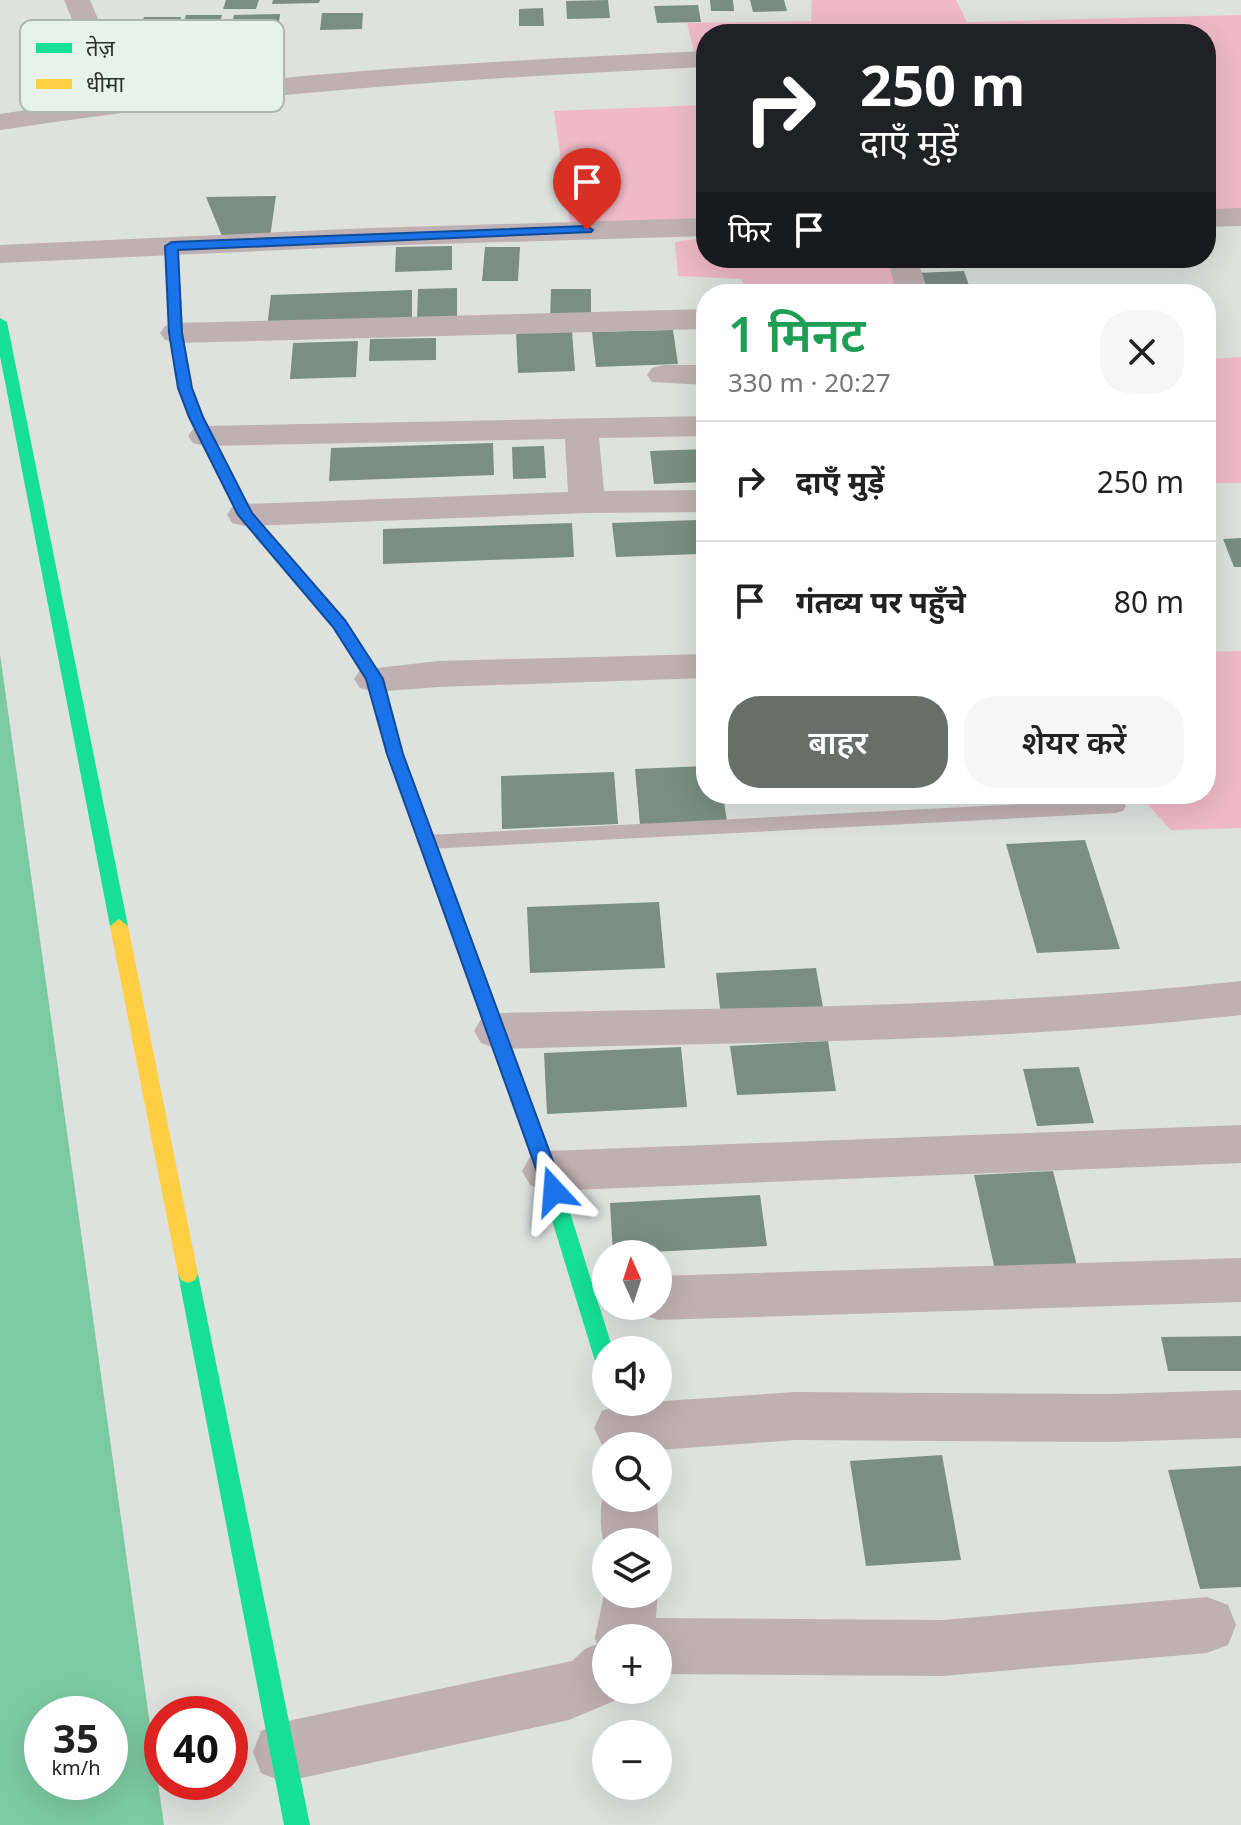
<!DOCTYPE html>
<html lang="hi">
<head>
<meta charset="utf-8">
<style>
  body { margin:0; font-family:"Noto Sans","Noto Sans Devanagari",sans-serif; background:#f6f6f6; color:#222; height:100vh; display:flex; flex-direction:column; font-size:30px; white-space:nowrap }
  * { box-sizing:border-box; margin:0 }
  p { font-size:26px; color:#767676 }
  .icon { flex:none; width:44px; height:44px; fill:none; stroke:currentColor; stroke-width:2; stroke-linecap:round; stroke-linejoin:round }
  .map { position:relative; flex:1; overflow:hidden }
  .sheet { position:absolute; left:696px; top:284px; width:520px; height:520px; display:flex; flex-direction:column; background:#fff; border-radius:32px; box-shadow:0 8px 32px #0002 }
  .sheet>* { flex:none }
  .hud { position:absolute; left:696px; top:24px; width:520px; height:244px; border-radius:32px; box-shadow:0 8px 32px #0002; background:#202124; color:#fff; overflow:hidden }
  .needle { width:52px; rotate:357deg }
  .tools { position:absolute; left:592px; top:1240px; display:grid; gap:16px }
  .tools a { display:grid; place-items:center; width:80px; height:80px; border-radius:50%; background:#fff; box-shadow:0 8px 32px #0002; font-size:40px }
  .speed { position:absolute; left:24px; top:1696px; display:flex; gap:16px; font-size:40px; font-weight:700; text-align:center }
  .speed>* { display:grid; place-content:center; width:104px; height:104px; border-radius:50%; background:#fff; box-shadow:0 8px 32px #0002; line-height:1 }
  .speed small { font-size:20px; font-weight:400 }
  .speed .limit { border:12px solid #d22; background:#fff; color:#111 }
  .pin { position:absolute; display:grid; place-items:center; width:68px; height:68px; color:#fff; margin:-82px -34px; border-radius:50% 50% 50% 0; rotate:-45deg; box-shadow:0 0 8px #0007 }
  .pin .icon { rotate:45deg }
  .me { position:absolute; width:88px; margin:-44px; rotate:341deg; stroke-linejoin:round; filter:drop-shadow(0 0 6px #0008) }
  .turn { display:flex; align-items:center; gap:28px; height:168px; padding:0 32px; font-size:36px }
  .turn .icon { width:104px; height:104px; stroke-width:2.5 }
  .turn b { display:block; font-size:56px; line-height:68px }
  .then { display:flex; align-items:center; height:76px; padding:0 32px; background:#0003; gap:16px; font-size:30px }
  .round { display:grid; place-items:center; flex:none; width:84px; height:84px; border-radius:32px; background:#f6f6f6 }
  .headline { display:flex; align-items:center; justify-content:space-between; height:136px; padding:0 32px }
  h1 { font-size:48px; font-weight:600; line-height:60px; color:#1e9e55 }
  .action { display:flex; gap:16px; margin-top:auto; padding:16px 32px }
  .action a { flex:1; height:92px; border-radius:32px; background:#696e6b; color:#fff; font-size:32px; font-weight:600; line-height:92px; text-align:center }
  .action a+a { background:#f6f6f6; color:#222 }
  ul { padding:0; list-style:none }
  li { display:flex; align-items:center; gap:24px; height:120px; padding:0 32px; border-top:2px solid #e0e0e0 }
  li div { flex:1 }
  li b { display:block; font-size:30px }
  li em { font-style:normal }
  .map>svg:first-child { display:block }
  .green { fill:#efb9c8 }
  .water { fill:#7ccaa2; fill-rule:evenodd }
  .building { fill:#7a8e85 }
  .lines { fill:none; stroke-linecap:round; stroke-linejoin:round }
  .lane { fill:#beb0b3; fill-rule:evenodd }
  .street { fill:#beb0b3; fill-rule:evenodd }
  .fast { fill:#16e098; fill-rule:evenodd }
  .slow { fill:#ffcf43; fill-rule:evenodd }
  .route { fill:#1a73e8; stroke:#114b97; stroke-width:2 }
  .key { fill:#e7f2eb; stroke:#aeb8b2; stroke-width:2 }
  .key-label { font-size:22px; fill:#2a2f2c }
</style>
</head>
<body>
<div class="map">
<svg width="1241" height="1825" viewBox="0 0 1241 1825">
  <rect width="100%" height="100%" fill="#dde2df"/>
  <g class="green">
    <path d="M812 0H956L967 22 1241 15V212L1206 213V34H706V100L687 23 811 21Z"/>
    <path d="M706 105V222L570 225 554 111Z"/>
    <path d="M706 237V258H896L907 294H748L741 279 678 276 675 242Z"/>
    <path d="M1241 357V483H1206V359Z"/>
    <path d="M1241 651V828L1171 830 1138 794H1206V652Z"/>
  </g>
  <path class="water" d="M0 654 164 1825H0ZM110 1714V1782H42V1714Z"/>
  <g class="building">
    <path d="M226 0H259L256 9H223Z"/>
    <path d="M273 0H320L319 3 272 4Z"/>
    <path d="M608 0 610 18 567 19 566 1Z"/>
    <path d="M710 0H733L734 11H711Z"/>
    <path d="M750 0H784L787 11 753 12Z"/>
    <path d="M698 5 701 22 657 23 654 6Z"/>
    <path d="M543 8 544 26H519V9Z"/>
    <path d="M322 13H363L362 29 320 30Z"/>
    <path d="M280 14 278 30 231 31 234 15Z"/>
    <path d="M186 15H222L217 32 180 33Z"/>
    <path d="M144 17H181L175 34H138Z"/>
    <path d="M276 196 270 237 224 241 206 197Z"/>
    <path d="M452 246V270L395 272 396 247Z"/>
    <path d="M485 247H520L518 281H482Z"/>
    <path d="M964 271 972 294H923L916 273Z"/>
    <path d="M457 288V320L417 321 418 289Z"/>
    <path d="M551 289H591V321H550Z"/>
    <path d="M412 290V322L267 327 271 295Z"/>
    <path d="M673 330 678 364 596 367 592 332Z"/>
    <path d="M572 331 575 371 518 373 516 332Z"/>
    <path d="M436 338V360L369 361 370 339Z"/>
    <path d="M358 341 356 377 290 379 293 343Z"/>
    <path d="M493 443 494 475 329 481 331 448Z"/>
    <path d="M544 446 546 478 513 479 512 447Z"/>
    <path d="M706 449V482L654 484 650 451Z"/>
    <path d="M696 520 701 554 616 557 612 523Z"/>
    <path d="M572 523 574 557 383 564V529Z"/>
    <path d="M1241 538V567H1234L1223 539Z"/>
    <path d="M706 766V794H723L727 822 640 825 635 769Z"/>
    <path d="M614 772 618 824 502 829 501 776Z"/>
    <path d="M1085 840 1120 949 1037 953 1006 844Z"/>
    <path d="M659 902 665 968 530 973 527 907Z"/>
    <path d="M816 968 824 1013 721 1017 716 973Z"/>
    <path d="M828 1041 836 1091 737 1095 730 1046Z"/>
    <path d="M681 1047 687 1107 547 1114 544 1053Z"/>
    <path d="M1079 1067 1094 1123 1037 1126 1023 1069Z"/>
    <path d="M1053 1171 1077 1266 995 1270 974 1175Z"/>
    <path d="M760 1195 767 1246 613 1254 610 1203Z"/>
    <path d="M1241 1336V1371H1168L1161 1337Z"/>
    <path d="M942 1455 961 1560 866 1566 850 1461Z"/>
    <path d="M1241 1466V1587L1200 1589 1168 1470Z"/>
  </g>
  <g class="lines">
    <path class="lane" d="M1116 799 1123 801 1126 806 1123 811 1116 813 428 849 420 847 417 842 420 837 428 835Z"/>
    <g class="street">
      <path d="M64 0H90L130 95C321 70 513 60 706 51V67C469 78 234 94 0 130V114L104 98Z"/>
      <path d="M1241 208V226L1206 227V209Z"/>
      <path d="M706 218V236L370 246 0 263V245L370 228Z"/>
      <path d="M887 258H917L929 294H897Z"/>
      <path d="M706 309V329L176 343 165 340 160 333 165 326 176 323Z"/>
      <path d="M664 365H706V385L652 382 647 375 652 368Z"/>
      <path d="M706 416V436L599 438 604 491 706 490V512L587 513 245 526 232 523 227 515 232 507 245 504 568 492 565 439 205 446 193 443 188 436 193 429 205 426Z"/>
      <path d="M706 654V678L438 687 374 692 360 688 354 679 360 670 438 661Z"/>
      <path d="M1241 981V1015C994 1043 745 1042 497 1049L481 1043 474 1031 481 1019 497 1013C745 1007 994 1008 1241 981Z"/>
      <path d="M1241 1125V1163L547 1191 530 1185 522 1171 530 1157 547 1151Z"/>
      <path d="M1241 1258V1302L658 1320 640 1313 636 1306H658V1276Z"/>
      <path d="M1241 1390V1438L1108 1442 795 1440 658 1450V1446L606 1447 602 1445 594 1428 602 1411 621 1404 795 1392 1108 1394Z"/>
      <path d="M606 1487V1498H657L659 1542 658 1545V1542H606V1549C599 1533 599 1504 606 1487Z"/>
      <path d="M606 1585V1594H658V1590L656 1618 942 1620 1207 1597 1228 1605 1236 1625 1228 1645 1207 1653 942 1676 658 1674V1638H606V1690H626L614 1701 569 1720 283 1782 261 1773 253 1752 261 1731 283 1722 572 1661 585 1649 597 1644 595 1638Z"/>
    </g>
    <g class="fast">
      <path d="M168 243 178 246 183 333 192 388 203 417 252 513 345 621 382 679 403 754 557 1171 613 1350H606V1370L598 1368 595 1361 537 1171 387 754 366 679 333 627 238 515 189 417 178 388 169 333Z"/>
      <path d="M0 318 7 322 128 926 119 933 110 926 0 356Z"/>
      <path d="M188 1265 195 1268 198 1274 310 1825H284L178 1274 181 1268Z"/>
    </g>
    <path class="slow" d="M119 919 128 926 198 1274 195 1280 188 1283 181 1280 178 1274 110 926Z"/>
  </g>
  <path class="route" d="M587 226 593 230 591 232 178 250 182 333 192 388 203 417 252 513 345 620 383 679 403 754 564 1191 561 1197 554 1200 547 1197 544 1191 387 754 366 679 333 627 238 515 189 417 178 388 169 333 165 246 172 242Z"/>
  <rect x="20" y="20" width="264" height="92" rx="12" class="key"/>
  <rect x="36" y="43" width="36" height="10" fill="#16e098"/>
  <rect x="36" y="79" width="36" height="10" fill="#ffcf43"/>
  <g class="key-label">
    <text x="86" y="56">तेज़</text>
    <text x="86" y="92">धीमा</text>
  </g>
</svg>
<div class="tools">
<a><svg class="needle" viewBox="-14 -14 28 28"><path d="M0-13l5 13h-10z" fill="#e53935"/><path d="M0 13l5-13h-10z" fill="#767676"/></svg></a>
<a><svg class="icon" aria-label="sound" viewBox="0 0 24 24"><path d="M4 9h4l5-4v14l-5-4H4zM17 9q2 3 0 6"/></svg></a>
<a><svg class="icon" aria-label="search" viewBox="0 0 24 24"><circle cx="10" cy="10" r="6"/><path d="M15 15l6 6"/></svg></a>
<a><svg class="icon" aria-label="layers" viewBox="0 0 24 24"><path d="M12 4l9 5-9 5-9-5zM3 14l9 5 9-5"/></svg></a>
<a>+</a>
<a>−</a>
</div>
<div class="speed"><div>35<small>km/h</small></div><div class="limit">40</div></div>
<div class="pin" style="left:587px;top:230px;background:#d93025"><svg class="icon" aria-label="arrive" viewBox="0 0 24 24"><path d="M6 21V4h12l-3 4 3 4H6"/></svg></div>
<svg class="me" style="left:554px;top:1191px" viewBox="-20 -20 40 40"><path d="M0-17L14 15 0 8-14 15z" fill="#1a73e8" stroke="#fff" stroke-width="4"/></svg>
<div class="hud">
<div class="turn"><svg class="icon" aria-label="right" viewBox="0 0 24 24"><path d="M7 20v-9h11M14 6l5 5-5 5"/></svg><div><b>250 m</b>दाएँ मुड़ें</div></div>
<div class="then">फिर<svg class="icon" aria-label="arrive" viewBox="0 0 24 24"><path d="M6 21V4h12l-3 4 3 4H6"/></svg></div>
</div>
<section class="sheet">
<div class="headline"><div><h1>1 मिनट</h1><p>330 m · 20:27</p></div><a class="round"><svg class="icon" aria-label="close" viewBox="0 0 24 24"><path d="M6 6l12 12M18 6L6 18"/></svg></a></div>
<ul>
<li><svg class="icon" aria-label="right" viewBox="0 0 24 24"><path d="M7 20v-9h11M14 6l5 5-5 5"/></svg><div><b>दाएँ मुड़ें</b></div><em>250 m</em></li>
<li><svg class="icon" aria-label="arrive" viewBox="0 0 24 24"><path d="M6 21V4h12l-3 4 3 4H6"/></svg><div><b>गंतव्य पर पहुँचे</b></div><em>80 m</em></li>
</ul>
<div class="action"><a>बाहर</a><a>शेयर करें</a></div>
</section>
</div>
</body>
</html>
